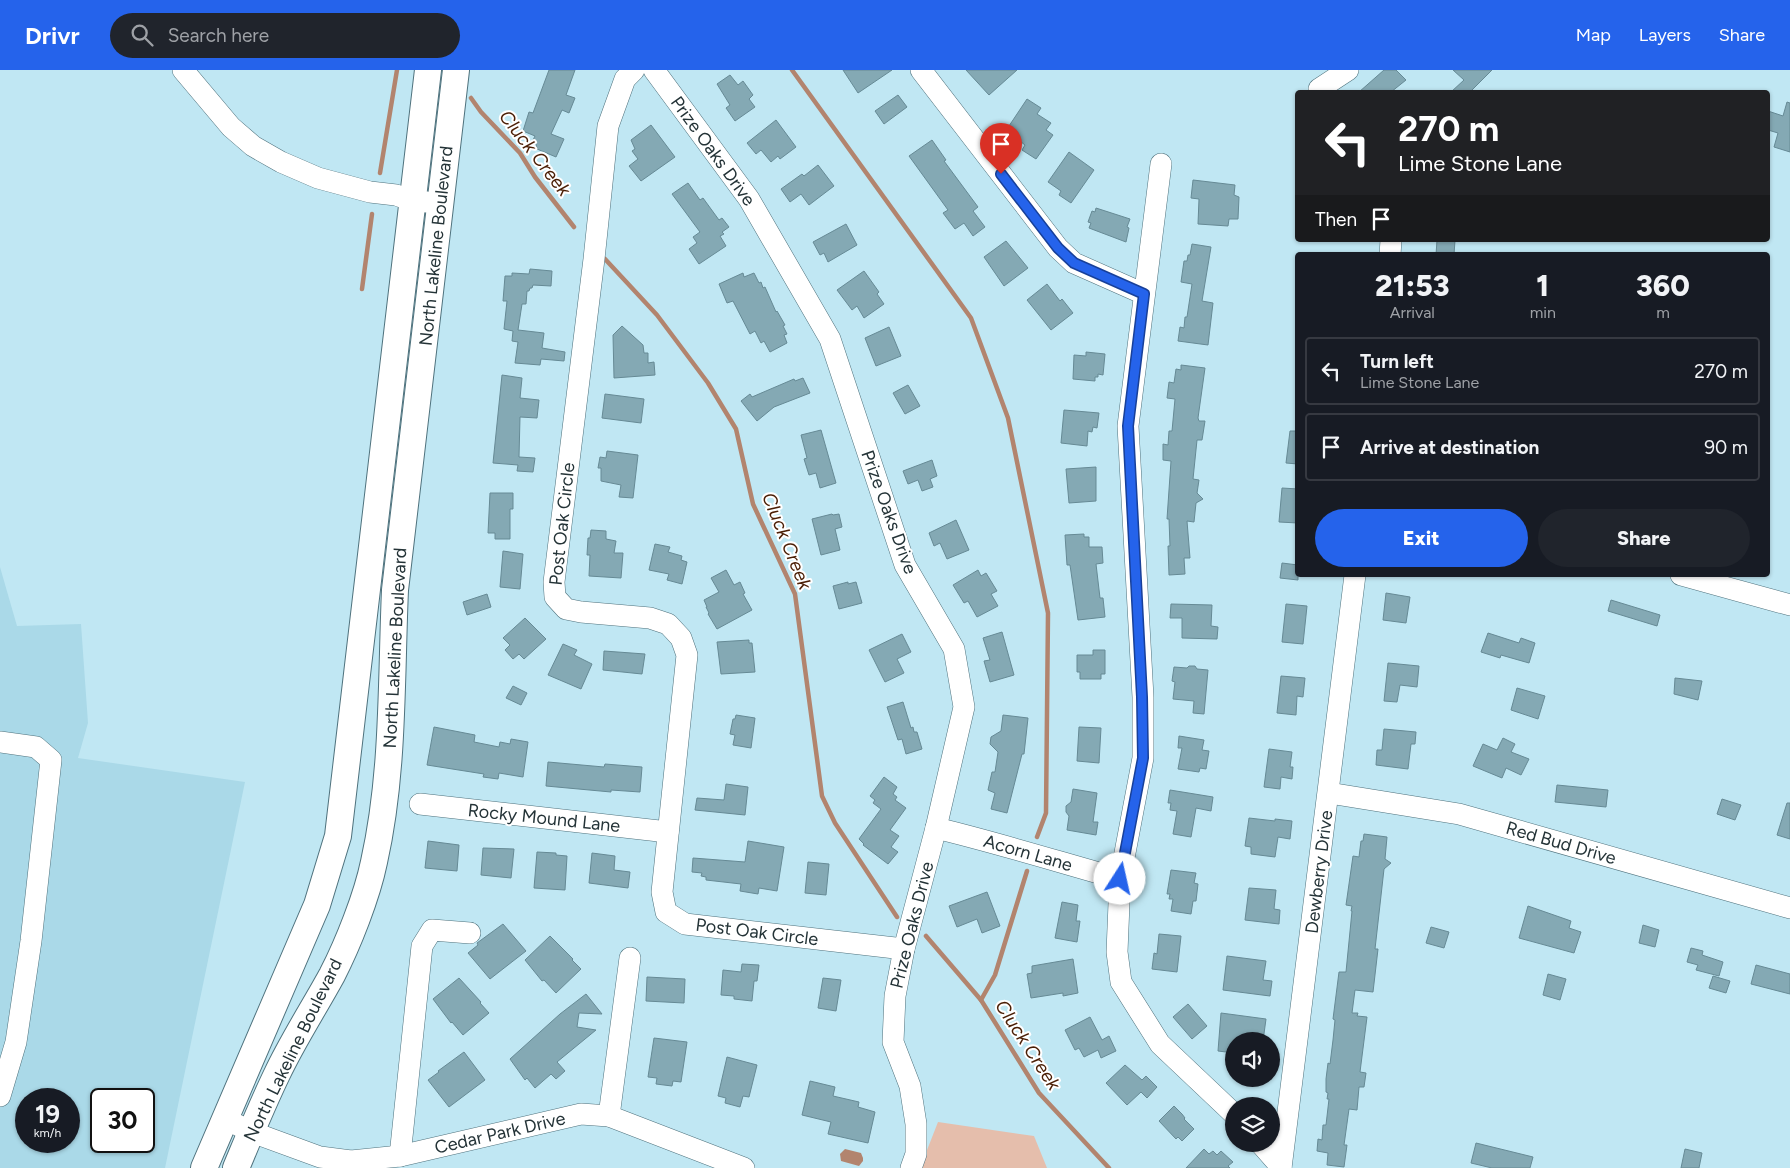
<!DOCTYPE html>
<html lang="en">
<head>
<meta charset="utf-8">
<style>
  body { margin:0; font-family:Figtree,sans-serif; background:#20242c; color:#f1f3f6; height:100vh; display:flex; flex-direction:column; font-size:19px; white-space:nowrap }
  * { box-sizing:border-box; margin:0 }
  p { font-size:16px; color:#9ea1a6 }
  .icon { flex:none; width:28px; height:28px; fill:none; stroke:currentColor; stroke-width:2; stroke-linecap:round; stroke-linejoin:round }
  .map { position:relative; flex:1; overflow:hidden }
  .sheet { position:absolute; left:1295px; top:182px; width:475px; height:325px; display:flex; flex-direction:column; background:#171b24; border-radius:5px; box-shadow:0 1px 4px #0004 }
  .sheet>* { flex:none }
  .guide { position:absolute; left:1295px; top:20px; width:475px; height:152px; border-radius:5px; box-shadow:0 1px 4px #0004; background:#202124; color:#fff; overflow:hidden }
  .tools { position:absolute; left:1225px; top:962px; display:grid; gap:10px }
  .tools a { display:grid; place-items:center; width:55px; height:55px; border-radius:50%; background:#171b24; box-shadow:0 1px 4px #0004; font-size:25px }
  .speed { position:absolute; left:15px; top:1018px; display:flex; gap:10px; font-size:25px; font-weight:700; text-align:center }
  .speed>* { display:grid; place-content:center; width:65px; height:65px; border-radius:50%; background:#171b24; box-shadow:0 1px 4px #0004; line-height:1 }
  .speed small { font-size:12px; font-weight:400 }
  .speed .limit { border:2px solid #111; border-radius:8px; background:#fff; color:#111 }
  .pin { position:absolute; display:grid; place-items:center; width:42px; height:42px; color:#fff; margin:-51px -21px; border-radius:50% 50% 50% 0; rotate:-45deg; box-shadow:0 0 5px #0007 }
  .pin .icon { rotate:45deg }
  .me { position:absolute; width:55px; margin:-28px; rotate:10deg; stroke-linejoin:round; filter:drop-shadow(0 0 4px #0008) }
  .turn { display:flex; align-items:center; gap:18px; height:105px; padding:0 20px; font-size:22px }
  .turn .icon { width:65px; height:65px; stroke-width:2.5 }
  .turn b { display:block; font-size:35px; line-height:42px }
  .then { display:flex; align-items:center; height:48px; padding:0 20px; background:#0003; gap:10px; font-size:19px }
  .eta { display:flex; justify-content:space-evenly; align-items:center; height:85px; text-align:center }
  .eta b { font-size:30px; font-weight:800; line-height:35px }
  .cta { display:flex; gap:10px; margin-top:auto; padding:10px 20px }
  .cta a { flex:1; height:58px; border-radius:30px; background:#2563eb; color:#fff; font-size:20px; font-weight:800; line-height:58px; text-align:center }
  .cta a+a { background:#20242c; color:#f1f3f6 }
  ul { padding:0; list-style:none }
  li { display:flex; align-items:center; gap:15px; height:68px; margin:0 10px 8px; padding:0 10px; border:2px solid #363941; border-radius:5px }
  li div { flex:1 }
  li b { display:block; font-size:19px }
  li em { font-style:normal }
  header { display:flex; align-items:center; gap:30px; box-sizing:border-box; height:70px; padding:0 25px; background:#2563eb; color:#fff }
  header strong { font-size:24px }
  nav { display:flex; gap:28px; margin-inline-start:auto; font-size:18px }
  .search { width:350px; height:45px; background:#20242c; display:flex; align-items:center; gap:12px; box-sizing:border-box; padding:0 18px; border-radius:28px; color:#9ea1a6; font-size:19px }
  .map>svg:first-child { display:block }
  .built { fill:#aad9e8; fill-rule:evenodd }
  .green { fill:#e5beac }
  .water { fill:#b2846e }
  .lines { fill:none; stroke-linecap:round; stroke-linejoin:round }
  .stream { stroke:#b2846e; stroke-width:4.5 }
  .building { fill:#84a9b4; stroke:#668a95 }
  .minor-casing { stroke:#4f727d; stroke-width:22 }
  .major-casing { stroke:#4f727d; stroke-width:28 }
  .minor { stroke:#fff; stroke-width:21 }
  .major { stroke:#fff; stroke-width:26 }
  .route-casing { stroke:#184099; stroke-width:12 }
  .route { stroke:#2563eb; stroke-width:9 }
  .labels { text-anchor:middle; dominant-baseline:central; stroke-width:4; stroke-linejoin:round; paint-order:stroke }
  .street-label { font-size:18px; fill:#243337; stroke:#fff }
  .water-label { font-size:19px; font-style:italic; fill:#4a1e05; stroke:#fff }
</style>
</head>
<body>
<header>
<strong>Drivr</strong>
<div class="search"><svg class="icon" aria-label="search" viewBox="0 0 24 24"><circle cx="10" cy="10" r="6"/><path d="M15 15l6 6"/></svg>Search here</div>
<nav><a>Map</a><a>Layers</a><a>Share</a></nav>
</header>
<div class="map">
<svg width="1790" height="1098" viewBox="0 0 1790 1098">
  <rect width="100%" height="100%" fill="#c0e7f3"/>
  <path class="built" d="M0 497 17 556 81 554 88 653 78 688 245 712 165 1098H0ZM26 1029H69V1071H26ZM101 1029H144V1071H101Z"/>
  <path class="green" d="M938 1052 1034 1066 1047 1098H920Z"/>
  <path class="water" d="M845 1079 861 1083 863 1088V1091L859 1096 841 1091 840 1084Z"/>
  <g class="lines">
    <g class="stream">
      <path d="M792 0 971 248 1008 348 1048 543 1046 743 1037 767"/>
      <path d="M471 28 481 42 520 83 535 107 574 157"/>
      <path d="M380 103 397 0"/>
      <path d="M605 189 657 245 708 313 736 359 753 434 795 524 822 726 835 753 897 847"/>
      <path d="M362 219 372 144"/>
      <path d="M926 866 981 930 1039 1023 1109 1098"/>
      <path d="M981 930 995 905 1027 801"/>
    </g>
  </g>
  <g class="building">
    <path d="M549 0H575L566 25 575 28 569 43 562 40 551 64 564 69 556 87 537 79 536 74 532 72 535 66 523 61 529 42 533 43Z"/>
    <path d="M843 0H892L858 23Z"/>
    <path d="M966 0H1017L989 25Z"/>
    <path d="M1384 0H1396L1406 10 1391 22H1359Z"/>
    <path d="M1453 0H1492L1470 22H1451L1464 10Z"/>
    <path d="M730 5 738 15 743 11 753 25 749 29 755 37 735 51 726 38 730 35 717 14Z"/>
    <path d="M898 25 907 37 884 54 875 41Z"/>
    <path d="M1027 29 1041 38 1037 44 1051 53 1046 60 1053 65 1036 89 1022 80 1025 75 1016 68 1017 66 1007 59Z"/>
    <path d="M1787 32 1790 33V82L1774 77 1778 63 1768 60V41L1783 46Z"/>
    <path d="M776 50 796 77 780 89 778 86 771 92 761 80 756 84 747 73Z"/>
    <path d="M651 55 675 87 641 111 629 96 638 89 632 81 635 79 631 70Z"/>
    <path d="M932 70 946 90 944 91 978 137 973 141 985 157 973 166 964 153 955 159 943 143 948 140 909 86Z"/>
    <path d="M1069 82 1094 100 1071 133 1059 125 1061 121 1048 112Z"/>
    <path d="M818 95 834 116 809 135 801 124 790 132 781 119 802 104 804 106Z"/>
    <path d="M1193 110 1235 115 1234 125 1239 127 1238 149H1229L1228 156 1198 154 1199 129 1191 128Z"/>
    <path d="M688 113 700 130 703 128 719 150 722 148 729 157 722 162 724 164 720 166 726 176 699 194 689 179 697 173 693 167 700 162 672 124Z"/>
    <path d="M1096 138 1130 149 1127 157 1129 158 1126 172 1089 158 1091 153 1088 152 1092 141 1095 142Z"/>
    <path d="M846 154 857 175 828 192 824 183 820 185 813 172Z"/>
    <path d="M1437 170H1455L1454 185H1436Z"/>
    <path d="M1006 171 1028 198 1004 216 984 187Z"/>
    <path d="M1192 174 1211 177 1202 231 1213 233 1208 275 1178 271 1180 257 1184 258 1185 247H1187L1192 214 1181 212 1184 191H1187L1188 185H1190Z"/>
    <path d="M530 199 552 201 551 216 533 215 532 218H530L529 221H527L526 234H522L518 260 544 263 542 278 565 282 564 291 541 289 540 295 515 293 518 272 512 271 513 261 504 259 507 231H503L505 206H512V203L529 204Z"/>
    <path d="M864 201 879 222 877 224 884 234 864 248 857 236 852 240 837 220Z"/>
    <path d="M743 203 744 207 754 203 759 213 761 212 763 218 765 217 776 242 777 241 785 255 783 256 787 264 784 265 787 273 770 282 764 271 761 273 755 261 750 264 733 231 727 233 719 214Z"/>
    <path d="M1047 214 1060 231 1062 229 1073 243 1051 260 1027 230Z"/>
    <path d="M622 256 643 275 644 283H648V293L654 292 655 305 614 308 613 265Z"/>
    <path d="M889 257 901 286 876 296 865 268Z"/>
    <path d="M1086 282 1105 284 1103 305 1098 304V307H1095V311L1073 309 1074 285 1086 286Z"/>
    <path d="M1181 295 1205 298 1198 348 1199 351H1205L1202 370H1197L1193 409 1199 410 1197 423 1203 429 1196 433 1194 452 1187 451 1190 488H1184L1185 504 1169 505 1168 476H1170L1169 449H1167L1171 391 1163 390V374L1168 375 1169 361H1172L1175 329 1167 328 1169 312 1174 313 1176 299 1181 300Z"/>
    <path d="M502 305 522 308 520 328 539 330 537 348 520 347 519 387 535 388 533 402 517 401 518 395 493 393Z"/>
    <path d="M803 308 810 323 774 337 757 351 741 331 750 324 752 327 794 309 795 311Z"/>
    <path d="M908 315 920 336 905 344 893 323Z"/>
    <path d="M605 324 644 329 641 353 602 348Z"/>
    <path d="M1064 340 1099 343 1097 358 1093 357 1092 362 1088 361 1087 376 1061 373Z"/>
    <path d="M821 360 836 413 820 418 816 403 809 405 804 389 807 388 801 365Z"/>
    <path d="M1290 361H1298V394L1286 393Z"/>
    <path d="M607 381 638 385 633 428 619 427 621 415 601 411V398H598L600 387 606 388Z"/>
    <path d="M932 390 937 406 930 409 933 417 922 421 918 410 908 414 903 401Z"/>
    <path d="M1096 397V431L1069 433 1066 399Z"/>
    <path d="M1282 418 1298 419V453L1279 452Z"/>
    <path d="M490 423H513V439H510V469H495V463H488Z"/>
    <path d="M832 444 833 445 839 444 842 457 835 459 840 480 821 485 812 449Z"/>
    <path d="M956 450 969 480 947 489 940 473 934 476 929 463Z"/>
    <path d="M591 460 606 461V469L616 471 614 483H623L621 508 589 506 590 485H587L588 468H590Z"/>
    <path d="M1084 464V467H1089V477H1102L1103 493 1096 494 1100 528H1103L1105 547 1078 550 1070 495H1067L1065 465Z"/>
    <path d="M655 474 670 477 668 482 682 486 681 490 687 492 682 514 667 510 669 504 649 500Z"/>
    <path d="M503 481 523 484 520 519 500 517Z"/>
    <path d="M1282 493 1298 495V510L1280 508Z"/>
    <path d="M726 500 734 515 740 512 745 523 743 524 752 540 717 559 708 544 709 543 706 537H707L704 530 719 522 711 508Z"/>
    <path d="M978 500 981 506 986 503 997 521 991 524 998 536 977 547 968 531 964 533 953 515Z"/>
    <path d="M848 512V514L856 512 862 533 839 539 833 516Z"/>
    <path d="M1386 523 1410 527 1406 553 1383 550Z"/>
    <path d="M487 524 491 537 467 545 463 532Z"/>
    <path d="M1611 530 1660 545 1657 556 1608 541Z"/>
    <path d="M1171 534 1212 535 1211 556 1218 557 1217 569 1182 568V548H1170Z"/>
    <path d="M1286 534 1307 536 1303 574 1282 572Z"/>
    <path d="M525 548 546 569 524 589 519 584 513 589 505 580 510 575 503 568Z"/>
    <path d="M1002 562 1014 605 990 612 984 591 990 590 983 568Z"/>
    <path d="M1488 563 1519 573 1521 568 1535 573 1529 593 1501 585 1500 588 1481 582Z"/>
    <path d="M902 564 911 582 897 589 904 603 885 612 869 580Z"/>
    <path d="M749 570V573H752L755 602 721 604 717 572Z"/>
    <path d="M563 574 577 580 574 585 592 594 581 619 548 605Z"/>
    <path d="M1093 580H1105V604H1101V609H1080V602H1077V585H1093Z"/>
    <path d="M604 581 645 584 642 604 603 600Z"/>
    <path d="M1388 593 1419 596 1417 617 1400 615 1397 632 1384 631Z"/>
    <path d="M1189 596H1195L1197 599 1208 600 1204 644 1193 643 1194 631 1173 629 1175 612 1172 611 1174 597 1187 598Z"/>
    <path d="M1281 606 1305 608 1303 627 1297 626 1296 645 1277 643Z"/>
    <path d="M1675 608 1702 611 1698 630 1674 624Z"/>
    <path d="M513 616 527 623 521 635 506 628Z"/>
    <path d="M1517 618 1545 626 1538 649 1511 640Z"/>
    <path d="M903 632 911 658 913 657 914 662H917L922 679 906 684 902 669 898 670 887 637Z"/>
    <path d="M736 645 755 648 751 678 733 675 735 665 730 664 733 649H735Z"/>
    <path d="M1003 645 1028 648 1024 684H1022L1007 743 991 739 995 723 988 720 992 702H995L998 682 990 674 991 667 1001 661Z"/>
    <path d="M434 657 475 665 474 672 499 677 500 672 510 674 511 669 528 672 523 707 499 703 498 709 483 707 484 704 427 695Z"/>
    <path d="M1079 657 1101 658 1099 693 1077 691Z"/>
    <path d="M1384 659 1416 662 1415 674H1411L1408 699 1376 695 1377 680H1382Z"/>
    <path d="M1179 666 1204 670 1202 680 1209 681 1206 699 1200 698 1199 702 1178 699 1182 678H1178Z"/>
    <path d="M1503 668 1515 674 1511 682 1529 689 1521 705 1506 698 1502 708 1473 696 1483 674 1497 680Z"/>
    <path d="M1269 679 1292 682 1290 697H1293L1292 709 1281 707 1280 719 1264 717Z"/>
    <path d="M548 692 604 697 605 694 642 697 640 722 611 720V722L546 716Z"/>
    <path d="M884 707 897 717 893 724 897 727 895 730 906 738 890 760 899 766 891 777 898 782 888 794 863 775 864 774 859 769 881 739 873 733 875 730 870 726Z"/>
    <path d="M726 714 748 717 745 745 695 740 697 728 724 730Z"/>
    <path d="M1557 715 1608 720 1606 737 1555 732Z"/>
    <path d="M1073 719 1097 723 1093 752H1098L1096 765 1067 760 1069 746 1066 742V736L1071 732Z"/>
    <path d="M1170 720 1213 727 1211 741 1196 738 1191 767 1173 764 1177 741 1170 740 1171 733H1168Z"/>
    <path d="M1722 729 1741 735 1735 750 1717 744Z"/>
    <path d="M1787 733H1790V769L1777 765Z"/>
    <path d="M1249 748 1275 751V749L1292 751 1290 769 1278 767 1275 787 1251 784V777L1245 776Z"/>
    <path d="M1364 764 1387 767 1385 789 1391 793 1384 799 1375 879H1378L1373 922 1355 920 1352 943H1358L1357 946 1367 947 1360 1002 1366 1003 1364 1017H1359L1357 1040 1349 1039 1344 1075H1347L1344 1097 1327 1095 1328 1083 1317 1081 1318 1069 1322 1070 1323 1055H1326L1329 1029H1327L1328 1023 1326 1022V1009L1328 993 1330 994 1333 970 1335 950 1333 949 1339 902H1346L1352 841H1351L1352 836 1346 835 1353 786 1359 787 1361 771H1363Z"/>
    <path d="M428 771 459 775 457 801 425 798Z"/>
    <path d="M748 771 784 777 777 821 759 818 758 824 740 821 741 814 706 810V807L701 806 702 803 692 802 693 788 745 792Z"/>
    <path d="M483 778 514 779 511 808 481 805Z"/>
    <path d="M537 782 556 783V785L567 786 565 820 534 818Z"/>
    <path d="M592 783 615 786 614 800 630 802 628 818 589 813Z"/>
    <path d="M808 792 829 794 826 825 805 823Z"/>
    <path d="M1171 800 1196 803 1194 813 1198 814 1196 831H1193L1191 844 1171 841 1173 829H1169L1170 824H1167Z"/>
    <path d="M1249 818 1276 820 1274 839 1280 840 1279 854 1245 850Z"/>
    <path d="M987 822 1000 856 982 863 977 849 957 857 949 836Z"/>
    <path d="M1062 832 1078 835 1076 851H1080L1077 872 1055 868Z"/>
    <path d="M1528 836 1571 851 1569 858 1581 862 1574 883 1519 868Z"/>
    <path d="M503 854 526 881 490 909 468 883 478 875 477 873Z"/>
    <path d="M1643 855 1659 860 1655 877 1639 873Z"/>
    <path d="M1431 857 1449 862 1444 878 1426 873Z"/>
    <path d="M1159 864 1181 866 1177 902 1152 899 1154 883 1157 884Z"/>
    <path d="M550 866 573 889 572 890 581 899 556 923 544 910 542 911 525 890Z"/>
    <path d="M1691 878 1703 881 1702 885 1723 892 1719 906 1696 900 1698 895 1687 892Z"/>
    <path d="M1227 886 1266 891 1263 910 1272 911 1270 926 1223 920Z"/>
    <path d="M1073 889 1078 923 1063 926V923L1031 928 1027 904 1032 903V896Z"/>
    <path d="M742 894 759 895 757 911H754L752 931 734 929V926L721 925 723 900 741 902Z"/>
    <path d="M1756 895 1790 904V924L1751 914Z"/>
    <path d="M1548 904 1566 909 1560 930 1543 925Z"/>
    <path d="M1713 906 1730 911 1726 923 1709 918Z"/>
    <path d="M647 907 685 909 684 933 646 931Z"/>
    <path d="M459 908 481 932 480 933 489 943 463 965 452 952 451 953 433 929Z"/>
    <path d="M823 908 841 910 836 941 818 938Z"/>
    <path d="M586 924 602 944 579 943 577 957 596 960 557 992 565 1001 556 1009 551 1004 535 1018 527 1008 525 1010 510 989 560 944Z"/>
    <path d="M1188 934 1207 956 1192 969 1173 947Z"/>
    <path d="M1221 943 1266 949 1263 971H1234V983L1218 981Z"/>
    <path d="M1090 947 1102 970 1109 966 1116 981 1101 988 1098 980 1084 987 1079 978 1075 980 1065 960Z"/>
    <path d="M654 968 687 972 681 1012 673 1011 672 1016 656 1014 657 1008 648 1007Z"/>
    <path d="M464 982 485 1010 449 1037 428 1010 439 1002 438 1001Z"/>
    <path d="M727 987 757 995 749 1027 743 1026 740 1037 725 1033 726 1028 718 1026Z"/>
    <path d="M1125 995 1142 1010 1146 1006 1157 1017 1147 1028 1141 1022 1127 1035 1106 1013Z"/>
    <path d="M810 1011 835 1017 833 1026 859 1032 858 1037 875 1042 868 1073 828 1064 831 1052 802 1045Z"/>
    <path d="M1174 1036 1182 1044 1185 1048 1184 1049 1194 1059 1182 1071 1178 1067 1176 1069 1159 1051Z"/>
    <path d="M1476 1073 1533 1087 1530 1098H1492L1471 1093Z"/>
    <path d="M1204 1079 1209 1084 1213 1081 1217 1085 1221 1081 1233 1092 1228 1096 1230 1098H1186Z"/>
    <path d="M1685 1079 1702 1083 1699 1098H1681Z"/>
  </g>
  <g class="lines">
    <defs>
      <g id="minor">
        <path d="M183 0 231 57 253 76 281 92 318 108 370 122 396 125 413 131 427 132"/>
        <path d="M634 0 625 9 608 56 594 189 554 512 555 527 566 539 581 542 650 548 668 554 681 568 687 585 662 822 666 842 685 854 904 879"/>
        <path d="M654 0 749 129 830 269 905 495 954 579 964 637 936 758 904 879 895 926 893 972 910 1016 916 1054V1084L911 1098"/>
        <path d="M921 0 1058 178 1074 193 1144 224"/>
        <path d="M1319 19 1348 0"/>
        <path d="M1161 94 1128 356 1143 627V688L1120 809 1117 882 1121 912 1160 974 1234 1044"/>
        <path d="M1390 185 1391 170"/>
        <path d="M1681 505 1790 535"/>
        <path d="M0 672 36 677 51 690 31 871 16 972 0 1026"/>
        <path d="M1329 723 1459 744 1790 838"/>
        <path d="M420 734 668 762"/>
        <path d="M936 758C998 773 1059 792 1120 809"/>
        <path d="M609 1046 630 888"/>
        <path d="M225 1049 252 1062 320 1087 351 1091 400 1086 581 1044 609 1046 744 1098"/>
        <path d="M1261 1074 1281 1097"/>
        <path d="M400 1086 422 876 432 860 470 863"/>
        <path d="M1281 1098 1355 505"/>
      </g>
      <g id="major">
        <path d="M204 1098 317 835 338 766 428 0"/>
        <path d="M236 1098C249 1067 262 1035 277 1004 293 970 314 938 332 905 348 874 367 826 374 792 394 703 391 611 395 520L456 0"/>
      </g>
    </defs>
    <use href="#minor" class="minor-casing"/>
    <use href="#major" class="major-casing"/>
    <use href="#minor" class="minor"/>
    <use href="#major" class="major"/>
  </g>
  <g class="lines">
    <defs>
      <path id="route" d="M1001 104 1058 178 1074 193 1144 224 1128 356 1142 627 1143 688 1120 809"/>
    </defs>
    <use href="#route" class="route-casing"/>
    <use href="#route" class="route"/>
  </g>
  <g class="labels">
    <g class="street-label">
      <text transform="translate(713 81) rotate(54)">Prize Oaks Drive</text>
      <text transform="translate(436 176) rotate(-84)">North Lakeline Boulevard</text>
      <text transform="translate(889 442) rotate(70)">Prize Oaks Drive</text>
      <text transform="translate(562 454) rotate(-84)">Post Oak Circle</text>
      <text transform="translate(395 578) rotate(-87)">North Lakeline Boulevard</text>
      <text transform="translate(544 748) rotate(6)">Rocky Mound Lane</text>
      <text transform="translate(1561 773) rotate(16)">Red Bud Drive</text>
      <text transform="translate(1028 783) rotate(16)">Acorn Lane</text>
      <text transform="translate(1319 802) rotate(-83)">Dewberry Drive</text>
      <text transform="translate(912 855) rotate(-76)">Prize Oaks Drive</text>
      <text transform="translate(757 862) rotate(7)">Post Oak Circle</text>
      <text transform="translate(293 980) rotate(-64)">North Lakeline Boulevard</text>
      <text transform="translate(500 1063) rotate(-13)">Cedar Park Drive</text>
    </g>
    <g class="water-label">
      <text transform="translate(535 83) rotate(52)">Cluck Creek</text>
      <text transform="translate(787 471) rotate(68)">Cluck Creek</text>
      <text transform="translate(1028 975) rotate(57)">Cluck Creek</text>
    </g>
  </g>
</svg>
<div class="tools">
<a><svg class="icon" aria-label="sound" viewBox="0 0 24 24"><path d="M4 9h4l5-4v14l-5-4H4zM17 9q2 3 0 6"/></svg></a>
<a><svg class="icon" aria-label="layers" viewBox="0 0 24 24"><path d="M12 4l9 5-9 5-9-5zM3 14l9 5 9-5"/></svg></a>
</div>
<div class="speed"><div>19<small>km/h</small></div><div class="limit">30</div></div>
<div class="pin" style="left:1001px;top:104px;background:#d93025"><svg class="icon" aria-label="arrive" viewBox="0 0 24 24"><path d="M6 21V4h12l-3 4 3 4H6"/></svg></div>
<svg class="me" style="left:1120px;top:809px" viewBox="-20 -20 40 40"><circle r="19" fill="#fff"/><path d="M0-13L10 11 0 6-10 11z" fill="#2563eb"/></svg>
<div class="guide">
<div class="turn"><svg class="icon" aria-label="left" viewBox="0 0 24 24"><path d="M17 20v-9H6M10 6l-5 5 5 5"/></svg><div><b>270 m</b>Lime Stone Lane</div></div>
<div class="then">Then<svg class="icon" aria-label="arrive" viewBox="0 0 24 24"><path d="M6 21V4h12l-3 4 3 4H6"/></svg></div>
</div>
<section class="sheet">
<div class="eta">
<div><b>21:53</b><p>Arrival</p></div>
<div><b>1</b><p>min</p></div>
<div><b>360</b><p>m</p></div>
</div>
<ul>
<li><svg class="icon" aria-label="left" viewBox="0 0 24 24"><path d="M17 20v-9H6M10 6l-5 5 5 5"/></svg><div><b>Turn left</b><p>Lime Stone Lane</p></div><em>270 m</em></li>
<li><svg class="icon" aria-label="arrive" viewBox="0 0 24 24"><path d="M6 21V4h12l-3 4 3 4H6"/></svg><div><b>Arrive at destination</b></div><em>90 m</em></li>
</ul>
<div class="cta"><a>Exit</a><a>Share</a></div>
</section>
</div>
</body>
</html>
